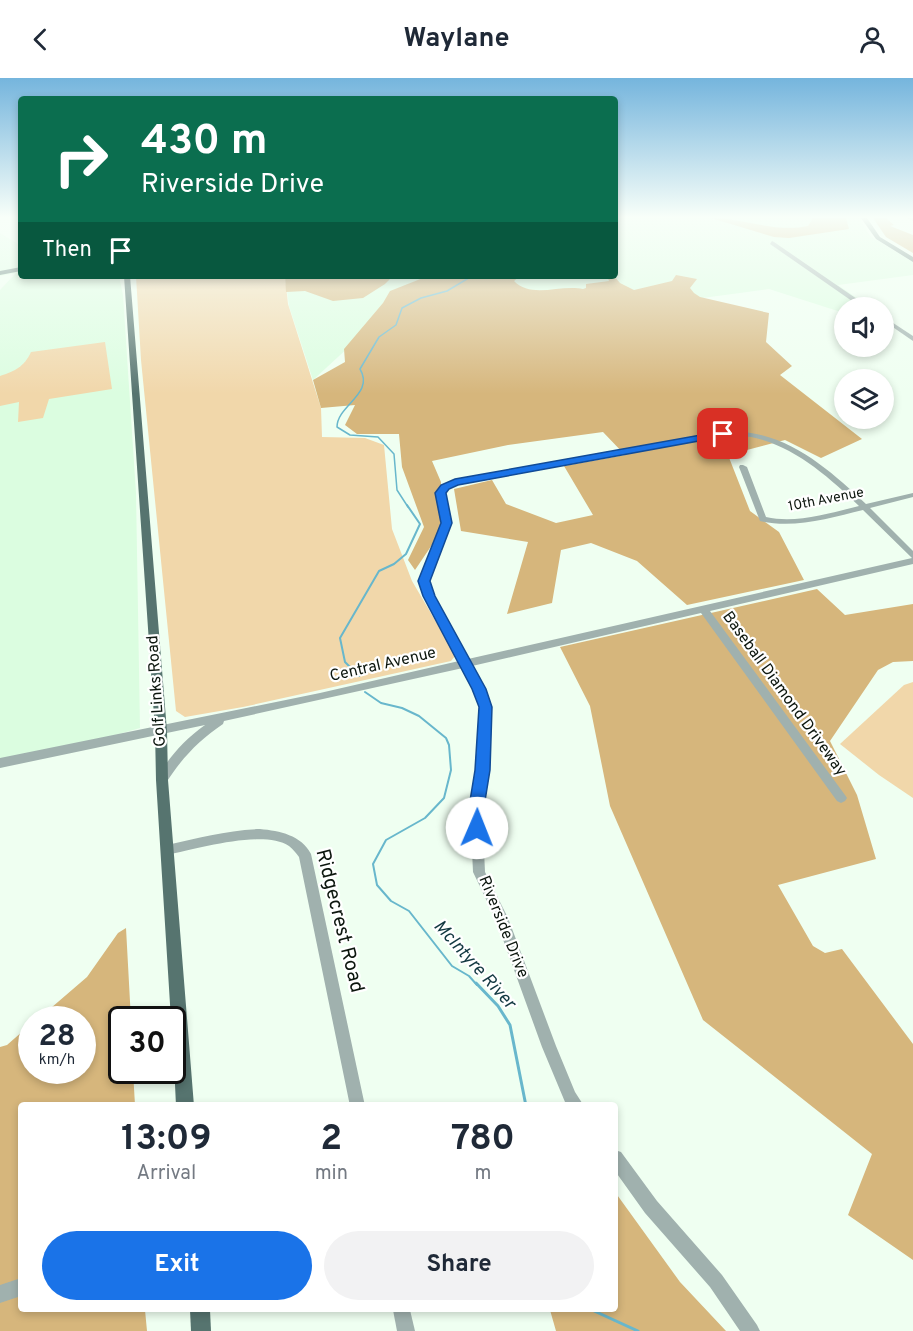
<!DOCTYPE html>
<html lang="en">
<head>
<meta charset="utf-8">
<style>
  body { margin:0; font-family:Overpass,sans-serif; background:#f2f2f3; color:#1f2937; height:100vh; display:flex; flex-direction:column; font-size:22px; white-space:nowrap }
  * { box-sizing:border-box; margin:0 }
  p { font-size:20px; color:#747a83 }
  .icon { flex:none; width:33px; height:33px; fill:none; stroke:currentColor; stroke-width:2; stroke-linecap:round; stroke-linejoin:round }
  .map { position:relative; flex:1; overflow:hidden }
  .details { position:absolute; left:18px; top:1024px; width:600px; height:210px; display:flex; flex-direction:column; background:#fff; border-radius:6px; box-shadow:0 3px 9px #0003 }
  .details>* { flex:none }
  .top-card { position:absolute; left:18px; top:18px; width:600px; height:183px; border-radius:6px; box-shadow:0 3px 9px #0003; background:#0b6e4f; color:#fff; overflow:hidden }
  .tools { position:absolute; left:834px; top:219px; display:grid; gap:12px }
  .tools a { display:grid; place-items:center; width:60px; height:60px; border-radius:50%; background:#fff; box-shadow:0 3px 9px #0003; font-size:30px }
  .speed { position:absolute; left:18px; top:928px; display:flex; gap:12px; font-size:30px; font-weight:700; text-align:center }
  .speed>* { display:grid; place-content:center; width:78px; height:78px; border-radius:50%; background:#fff; box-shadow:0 3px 9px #0003; line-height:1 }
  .speed small { font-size:15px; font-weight:400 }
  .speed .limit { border:3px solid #111; border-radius:9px; background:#fff; color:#111 }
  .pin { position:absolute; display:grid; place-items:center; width:51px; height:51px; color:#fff; margin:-26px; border-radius:12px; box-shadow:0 3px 9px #0006 }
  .me { position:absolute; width:66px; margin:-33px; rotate:1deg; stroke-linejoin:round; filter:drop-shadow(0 0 4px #0008) }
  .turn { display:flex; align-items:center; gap:21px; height:126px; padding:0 24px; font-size:27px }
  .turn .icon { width:78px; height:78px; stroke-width:2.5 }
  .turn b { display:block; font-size:42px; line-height:51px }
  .then { display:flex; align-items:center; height:57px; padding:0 24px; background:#0003; gap:12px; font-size:22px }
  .eta { display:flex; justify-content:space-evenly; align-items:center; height:102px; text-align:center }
  .eta b { font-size:36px; font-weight:700; line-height:42px }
  .cta { display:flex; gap:12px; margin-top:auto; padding:12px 24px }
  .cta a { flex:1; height:69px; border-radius:36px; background:#1a73e8; color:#fff; font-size:24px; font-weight:700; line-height:69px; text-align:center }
  .cta a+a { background:#f2f2f3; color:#1f2937 }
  header { display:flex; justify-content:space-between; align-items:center; height:78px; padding:0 24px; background:#fff; font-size:27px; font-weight:700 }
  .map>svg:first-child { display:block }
  .built { fill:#dbfde0 }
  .green { fill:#f1d7aa }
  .forest { fill:#d6b67c }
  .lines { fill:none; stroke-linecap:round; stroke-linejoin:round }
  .stream-far2 { stroke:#68b7cc; stroke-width:1.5 }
  .stream-far1 { stroke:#68b7cc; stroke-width:2 }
  .stream { stroke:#68b7cc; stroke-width:3 }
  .minor { fill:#a0b1ae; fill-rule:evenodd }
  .major { fill:#56746f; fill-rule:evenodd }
  .route { fill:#1a73e8; stroke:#114b97; stroke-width:1.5 }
  .labels { text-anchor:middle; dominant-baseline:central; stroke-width:4.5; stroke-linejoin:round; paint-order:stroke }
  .far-street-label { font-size:14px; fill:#0c160e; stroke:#fff }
  .street-label { font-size:16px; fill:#0c160e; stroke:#fff }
  .water-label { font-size:18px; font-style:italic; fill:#123841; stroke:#fff }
  .near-street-label { font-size:20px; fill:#0c160e; stroke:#fff }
</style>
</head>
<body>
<header><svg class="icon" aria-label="back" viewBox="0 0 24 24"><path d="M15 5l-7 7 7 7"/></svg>Waylane<svg class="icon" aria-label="person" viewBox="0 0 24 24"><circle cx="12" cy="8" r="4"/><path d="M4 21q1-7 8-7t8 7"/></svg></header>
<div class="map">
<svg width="913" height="1253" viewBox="0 0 913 1253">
  <rect width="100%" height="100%" fill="#effff1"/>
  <g class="built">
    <path d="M615 140H859L870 158 913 184V197L838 207 870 229 844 230V235L769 211 351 267 313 302 289 228 285 198H615Z"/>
    <path d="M0 155 18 166H21V198H119L123 217 136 415 140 650 0 690V212L16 195 0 198Z"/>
  </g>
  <g class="green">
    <path d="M136 198H285L288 226 321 330 322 359 365 360 384 367 392 451 412 503 452 571 455 578 451 583 243 629 185 639 176 633 141 282Z"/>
    <path d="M105 264 112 311 49 321 43 340 18 344 19 324 0 328V298C15 293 24 289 31 274Z"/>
    <path d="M913 604V720L879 697 840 666 904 607Z"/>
  </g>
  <g class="forest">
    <path d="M711 140C743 140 775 155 808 148L813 140H846L849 151 789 160 774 159Z"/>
    <path d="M873 140H888L887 141 894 147 890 148 913 157V175L886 159Z"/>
    <path d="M676 197 697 201 690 210 694 215 700 219 769 235 766 264 792 288 780 297 862 361 821 380 785 362 728 377 750 433 779 454 804 502 687 527 637 483 591 465 561 472 552 525 507 536 528 464 461 453 454 411 492 402 506 426 556 445 593 437 564 388 625 377 603 354 508 367 432 383 441 404 440 455 415 492 408 482 424 449 402 389 399 356H357L345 347 355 327 321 330 313 302 345 284 344 271 383 225 390 213 428 198H520L514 203C531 221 561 206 583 211L586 210V206L609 203 607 198H614L620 205 634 212 672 203Z"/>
    <path d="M285 198H393L385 206 363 220 333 223 305 213 286 214Z"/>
    <path d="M817 511 845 537 913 526V583L893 584 878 592 830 663 857 717 876 781 778 807 813 868 825 875 842 871 913 966V1182L848 1137 872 1076 703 942 610 728 590 628 560 569Z"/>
    <path d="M126 850 131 942H122V993H133L135 1027 21 1028V1232H145L147 1253H0V969L7 967 31 946 32 993H82V942H37L87 899 118 855Z"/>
    <path d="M615 1114 680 1204 726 1253H556L550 1232H615Z"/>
  </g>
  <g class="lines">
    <path class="stream-far2" d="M408 429 397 412 394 376 378 359 350 357 337 349C337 327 375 316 360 291L379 259 396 247 402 230 421 220 447 213 472 198"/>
    <g class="stream-far1">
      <path d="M359 598 345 584 340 560 379 493 394 486 406 476 420 446 407 427"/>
      <path d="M365 614 381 625 402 630 419 638 446 660 449 667 451 692 444 720 425 740 386 762 373 786 377 807 391 823 409 833 452 888 469 898 477 907"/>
    </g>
    <g class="stream">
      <path d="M476 905 498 928 510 947 526 1028"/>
      <path d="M592 1232 638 1253"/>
    </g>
    <g class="minor">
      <path d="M908 140H913V143Z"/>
      <path d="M772 163 774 164 870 230H862L770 166Z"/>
      <path d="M884 239 913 258V263L884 243Z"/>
      <path d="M723 354C732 354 742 353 751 355 797 362 834 396 866 426L913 415V419L870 430 913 473V486L710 533 845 717 847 720 845 723 841 725 837 723 701 535 472 588 484 611 490 629 489 692 482 729 485 794 508 840 556 968 575 1014 584 1028H567L565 1024 542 969 496 842 473 794 470 729 477 692 480 629 474 611 463 590 224 643 223 646C199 662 181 681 166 705L162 707 158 705 156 702C168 680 184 662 205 647L0 690V680L320 615 459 583 424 517 419 503 442 445 436 415 442 407 455 402ZM723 358C732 359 742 358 751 359 793 367 829 399 859 428 830 435 796 446 766 439L747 389 743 387H740L739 389 760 443C794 451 830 440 863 432L912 480 468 581 434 517 429 503 450 445 444 415 448 411 457 406Z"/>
      <path d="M260 751C280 753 301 757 311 776L365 1028H350L299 779C296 775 293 771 289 768 263 751 197 771 167 777L163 776 161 772 163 768 167 767C198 760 228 752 260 751Z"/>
      <path d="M615 1072 621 1074 657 1123 722 1197 757 1247 760 1253H740L710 1209 645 1135 615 1093Z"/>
      <path d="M21 1200V1218L0 1225V1207Z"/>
      <path d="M393 1232H410L415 1253H397Z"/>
    </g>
    <g class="major">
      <path d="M861 140H867L880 159 913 179V184L876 161Z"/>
      <path d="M21 189V193L0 197V193Z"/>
      <path d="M124 198H130L167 653 168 702 194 1028H176L172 942H171L156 702 155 653Z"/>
      <path d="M190 1232H210L211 1253H191Z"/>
    </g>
  </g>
  <linearGradient id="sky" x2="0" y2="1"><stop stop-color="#75b5dd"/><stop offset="0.44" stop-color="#f8fff9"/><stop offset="1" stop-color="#f8fff9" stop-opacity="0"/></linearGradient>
  <rect width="913" height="316" fill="url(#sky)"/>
  <path class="route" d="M723 353 727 356 726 358 458 407 449 411 446 415 452 445 430 503 435 518 486 611 492 629 490 692 484 729 485 750 483 755 477 757 472 755 469 729 475 692 479 629 472 611 423 518 418 503 441 445 435 415 441 407 455 401Z"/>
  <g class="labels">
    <g class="far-street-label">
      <text transform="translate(826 422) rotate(-11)">10th Avenue</text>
    </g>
    <g class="street-label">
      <text transform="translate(383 587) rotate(-13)">Central Avenue</text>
      <text transform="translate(157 613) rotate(-94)">Golf Links Road</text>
      <text transform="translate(784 616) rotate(54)">Baseball Diamond Driveway</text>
      <text transform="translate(503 849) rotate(68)">Riverside Drive</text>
    </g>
    <g class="water-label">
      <text transform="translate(474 887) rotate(48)">McIntyre River</text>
    </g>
    <g class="near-street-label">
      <text transform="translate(339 843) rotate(76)">Ridgecrest Road</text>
    </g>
  </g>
</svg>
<div class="tools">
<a><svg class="icon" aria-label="sound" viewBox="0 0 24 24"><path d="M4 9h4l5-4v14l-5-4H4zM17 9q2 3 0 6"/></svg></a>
<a><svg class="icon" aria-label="layers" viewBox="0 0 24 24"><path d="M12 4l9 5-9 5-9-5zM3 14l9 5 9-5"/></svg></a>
</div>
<div class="speed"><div>28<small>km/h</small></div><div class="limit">30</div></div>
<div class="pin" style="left:723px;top:356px;background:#d93025"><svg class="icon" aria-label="arrive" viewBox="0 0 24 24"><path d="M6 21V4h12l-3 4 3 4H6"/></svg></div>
<svg class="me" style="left:477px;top:750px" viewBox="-20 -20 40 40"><circle r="19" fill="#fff"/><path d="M0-13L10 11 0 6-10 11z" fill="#1a73e8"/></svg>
<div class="top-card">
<div class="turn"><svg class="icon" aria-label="right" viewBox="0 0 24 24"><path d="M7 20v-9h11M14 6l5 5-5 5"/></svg><div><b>430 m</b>Riverside Drive</div></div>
<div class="then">Then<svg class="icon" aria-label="arrive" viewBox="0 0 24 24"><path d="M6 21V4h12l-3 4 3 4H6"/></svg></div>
</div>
<section class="details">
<div class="eta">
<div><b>13:09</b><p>Arrival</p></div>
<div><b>2</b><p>min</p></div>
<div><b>780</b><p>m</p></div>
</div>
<div class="cta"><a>Exit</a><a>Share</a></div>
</section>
</div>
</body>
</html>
